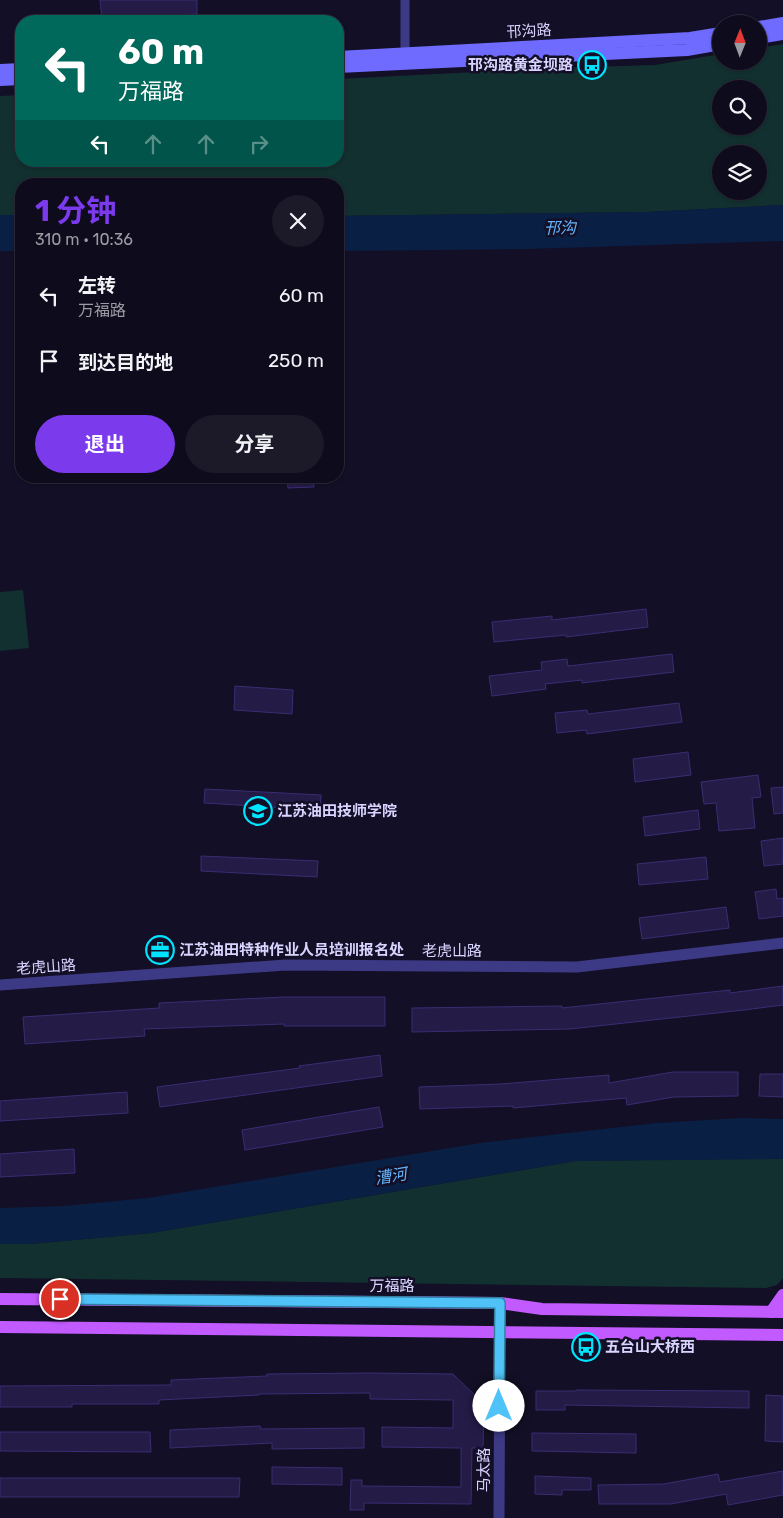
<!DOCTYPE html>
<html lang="zh">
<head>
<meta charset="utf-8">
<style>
  body { margin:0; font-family:Rubik,"Noto Sans SC",sans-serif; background:#1c1929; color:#f1f3f6; height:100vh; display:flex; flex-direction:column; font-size:19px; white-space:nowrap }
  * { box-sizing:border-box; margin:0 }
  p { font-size:16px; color:#9b9ba3 }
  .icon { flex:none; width:28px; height:28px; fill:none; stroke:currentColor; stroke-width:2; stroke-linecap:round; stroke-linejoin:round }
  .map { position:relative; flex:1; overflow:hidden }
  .sheet { position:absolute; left:15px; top:178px; width:329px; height:305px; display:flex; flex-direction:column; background:#0e0b1c; border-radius:20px; box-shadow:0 1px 4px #0004,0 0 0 1px #2e2b3b }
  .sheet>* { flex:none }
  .hud { position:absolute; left:15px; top:15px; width:329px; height:152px; border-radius:20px; box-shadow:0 1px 4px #0004,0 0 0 1px #2e2b3b; background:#00695c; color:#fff; overflow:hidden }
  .needle { width:32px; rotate:1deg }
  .buttons { position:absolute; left:712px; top:15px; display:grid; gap:10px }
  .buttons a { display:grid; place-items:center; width:55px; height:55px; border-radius:50%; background:#0e0b1c; box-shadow:0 1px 4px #0004,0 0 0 1px #2e2b3b; font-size:25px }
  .pin { position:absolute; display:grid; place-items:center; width:42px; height:42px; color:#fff; margin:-21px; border:2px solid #fff; border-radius:50%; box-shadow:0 1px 5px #0007 }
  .me { position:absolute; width:55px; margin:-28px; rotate:0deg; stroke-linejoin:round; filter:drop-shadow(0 0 4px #0008) }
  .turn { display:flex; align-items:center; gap:18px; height:105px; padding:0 20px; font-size:22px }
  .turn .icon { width:65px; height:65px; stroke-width:2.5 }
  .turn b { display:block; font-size:35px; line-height:42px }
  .lanes { display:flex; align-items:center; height:48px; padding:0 20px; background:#0003; justify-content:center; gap:25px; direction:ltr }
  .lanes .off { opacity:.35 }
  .round { display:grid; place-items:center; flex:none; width:52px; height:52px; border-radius:26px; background:#1c1929 }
  .summary { display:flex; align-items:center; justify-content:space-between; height:85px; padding:0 20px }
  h1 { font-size:30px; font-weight:700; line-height:38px; color:#7c3aed }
  .action { display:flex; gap:10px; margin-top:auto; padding:10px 20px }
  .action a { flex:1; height:58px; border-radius:30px; background:#7c3aed; color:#fff; font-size:20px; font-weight:700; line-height:58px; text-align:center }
  .action a+a { background:#1c1929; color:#f1f3f6 }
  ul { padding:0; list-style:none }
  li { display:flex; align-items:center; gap:15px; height:65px; padding:0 20px }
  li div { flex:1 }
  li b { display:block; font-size:19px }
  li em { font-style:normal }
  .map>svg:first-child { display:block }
  .green { fill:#12302f; fill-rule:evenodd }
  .water { fill:#0a1f44 }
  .building { fill:#241b47; stroke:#3b2d73 }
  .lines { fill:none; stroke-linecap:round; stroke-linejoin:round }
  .minor { stroke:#3d3a85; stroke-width:9 }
  .tertiary { stroke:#3d3a85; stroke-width:11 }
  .secondary { stroke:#6f6bff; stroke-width:12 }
  .primary { stroke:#c25bff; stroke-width:12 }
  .route-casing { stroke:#337fa1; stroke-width:12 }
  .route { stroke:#4fc3f7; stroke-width:9 }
  .labels { text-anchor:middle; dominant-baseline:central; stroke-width:5; stroke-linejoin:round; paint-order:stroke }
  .street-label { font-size:15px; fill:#d9d4ff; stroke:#130f26 }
  .poi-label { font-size:15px; font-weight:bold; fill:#d9d4ff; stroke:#130f26; text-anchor:start }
  .water-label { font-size:16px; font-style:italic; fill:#62b6ff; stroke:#130f26 }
</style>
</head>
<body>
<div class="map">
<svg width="783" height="1518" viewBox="0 0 783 1518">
  <rect width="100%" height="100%" fill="#130f26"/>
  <g class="green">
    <path d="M783 44V205L648 212 338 216V184H21V215H0V96L21 95V161H338V79L554 68 655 65 721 54V61H759V48ZM721 89H759V126H721ZM721 154H759V191H721Z"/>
    <path d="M23 590 29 648 0 651V592Z"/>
    <path d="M773 1158 783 1159V1278L777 1285 766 1288 0 1278V1244H30L151 1233 575 1161Z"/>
  </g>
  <g class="water">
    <path d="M783 205V241L528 249 338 251V216L648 212Z"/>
    <rect x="0" y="215" width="21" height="36"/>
    <path d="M741 1118 783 1119V1159L575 1161 151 1233 30 1244H0V1208L63 1206 148 1198 480 1143 657 1123Z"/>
  </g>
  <g class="building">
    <path d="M100 0H197V14L102 19Z"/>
    <path d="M287 476H313L314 487 288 488Z"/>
    <path d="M646 609 648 627 566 637V635L494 642 492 622 552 616V620Z"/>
    <path d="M672 654 674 672 582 683V680L545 684 546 689 492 696 489 676 542 670 541 662 567 659 568 666Z"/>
    <path d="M235 686 293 690 292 714 234 710Z"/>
    <path d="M679 703 682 722 587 734 586 730 557 733 555 713 587 710 588 714Z"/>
    <path d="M688 752 691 775 635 782 633 759Z"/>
    <path d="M758 775 761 797 752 798 755 828 719 831 716 803 704 804 701 782Z"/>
    <path d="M783 787V813L774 814 771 788Z"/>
    <path d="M205 789 321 795 320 810 204 803Z"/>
    <path d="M698 810 700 829 645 836 643 817Z"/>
    <path d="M783 838V864L764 866 761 841Z"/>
    <path d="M201 856 318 861 317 877 201 871Z"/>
    <path d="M706 857 708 879 639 885 637 864Z"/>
    <path d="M776 889 777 899 783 898V916L759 919 755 892Z"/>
    <path d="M726 907 729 928 642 939 639 918Z"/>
    <path d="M783 986V1005L744 1010 570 1029 412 1032V1008L562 1006V1008L730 990V993Z"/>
    <path d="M284 997H385V1026H284V1024L144 1029 145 1036 25 1044 23 1017 159 1008V1003Z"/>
    <path d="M380 1055 382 1076 160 1107 157 1087 300 1068 299 1066Z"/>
    <path d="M673 1072H738V1096L674 1097 627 1105 626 1098 513 1108V1106L420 1109 419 1087 501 1084 609 1075V1083Z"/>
    <path d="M760 1074H783V1097L759 1096Z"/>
    <path d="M127 1092 128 1113 0 1121V1101Z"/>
    <path d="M379 1107 383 1127 245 1150 242 1130Z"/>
    <path d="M74 1149 75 1173 0 1177V1154Z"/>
    <path d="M370 1373 453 1374 484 1404 483 1448H472L471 1504 364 1503V1510H350L351 1480H362V1486L461 1487V1448L382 1447V1427L453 1428V1400L370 1399V1393L259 1394V1395L159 1400V1404H72V1407H0V1386L171 1385V1380L267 1376V1374Z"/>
    <path d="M576 1390 749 1391V1408L565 1405V1410H536V1391H576Z"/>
    <path d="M766 1395 783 1396V1442L765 1441Z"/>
    <path d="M260 1426 261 1429 364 1428V1448L272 1449V1443L170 1448V1430Z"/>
    <path d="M0 1432H150L151 1452 0 1451Z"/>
    <path d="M532 1433 636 1434V1453L532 1451Z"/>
    <path d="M272 1467 342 1468V1485L272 1484Z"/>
    <path d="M783 1471V1495L728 1505 726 1494 671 1504H599L598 1485 664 1484 718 1474 720 1482Z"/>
    <path d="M535 1476 591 1478V1490H562V1495L535 1494Z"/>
    <path d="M0 1478H240L239 1497H0Z"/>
  </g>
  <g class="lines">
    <path class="minor" d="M405 55V0"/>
    <g class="tertiary">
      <path d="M0 985 286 965 577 967 783 943"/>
      <path d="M499 1518 500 1303"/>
    </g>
    <g class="secondary">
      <path d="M759 27 783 23"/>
      <path d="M759 38 783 34"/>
      <path d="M338 57 690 38 721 33"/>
      <path d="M338 67 687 50 721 44"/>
      <path d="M0 70 21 69"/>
      <path d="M0 80 21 79"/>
    </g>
    <g class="primary">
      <path d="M0 1299 500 1303 542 1309 783 1312"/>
      <path d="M771 1312 783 1295"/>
      <path d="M0 1327 783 1335"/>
    </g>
  </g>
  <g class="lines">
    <defs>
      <path id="route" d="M60 1299 500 1303 499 1406"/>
    </defs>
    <use href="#route" class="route-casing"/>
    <use href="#route" class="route"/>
  </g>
  <defs>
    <symbol id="bus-ring" viewBox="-11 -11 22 22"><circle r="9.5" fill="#130f26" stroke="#00e5ff" stroke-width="1.5"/><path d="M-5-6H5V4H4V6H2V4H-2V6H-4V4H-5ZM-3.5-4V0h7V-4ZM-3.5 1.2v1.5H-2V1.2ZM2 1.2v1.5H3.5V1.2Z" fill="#00e5ff"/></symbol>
    <symbol id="university-ring" viewBox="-11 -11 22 22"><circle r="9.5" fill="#130f26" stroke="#00e5ff" stroke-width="1.5"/><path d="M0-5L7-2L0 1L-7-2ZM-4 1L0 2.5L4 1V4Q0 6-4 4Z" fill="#00e5ff"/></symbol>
    <symbol id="office-ring" viewBox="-11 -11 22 22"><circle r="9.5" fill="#130f26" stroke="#00e5ff" stroke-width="1.5"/><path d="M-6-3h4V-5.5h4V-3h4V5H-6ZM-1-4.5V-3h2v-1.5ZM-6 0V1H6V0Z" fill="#00e5ff"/></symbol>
  </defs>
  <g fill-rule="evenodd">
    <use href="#bus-ring" x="576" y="49" width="32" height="32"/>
    <use href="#university-ring" x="242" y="795" width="32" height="32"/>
    <use href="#office-ring" x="144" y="934" width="32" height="32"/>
    <use href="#bus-ring" x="570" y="1331" width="32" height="32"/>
  </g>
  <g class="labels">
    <g class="street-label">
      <text transform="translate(529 31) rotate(-3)">邗沟路</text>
      <text x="452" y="951">老虎山路</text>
      <text transform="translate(46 967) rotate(-4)">老虎山路</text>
      <text x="392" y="1286">万福路</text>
      <text transform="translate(484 1470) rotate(-90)">马太路</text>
    </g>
    <g class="poi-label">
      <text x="573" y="65" text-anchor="end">邗沟路黄金坝路</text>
      <text x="277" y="811">江苏油田技师学院</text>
      <text x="179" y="950">江苏油田特种作业人员培训报名处</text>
      <text x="605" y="1347">五台山大桥西</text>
    </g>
    <g class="water-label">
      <text transform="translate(560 228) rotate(-1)">邗沟</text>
      <text transform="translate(391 1176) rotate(-9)">漕河</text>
    </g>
  </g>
</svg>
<div class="buttons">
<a><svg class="needle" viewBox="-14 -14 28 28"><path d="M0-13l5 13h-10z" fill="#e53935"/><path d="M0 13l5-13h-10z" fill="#9b9ba3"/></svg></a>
<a><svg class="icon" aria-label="search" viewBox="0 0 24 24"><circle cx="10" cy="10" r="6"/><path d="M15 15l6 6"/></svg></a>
<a><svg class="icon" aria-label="layers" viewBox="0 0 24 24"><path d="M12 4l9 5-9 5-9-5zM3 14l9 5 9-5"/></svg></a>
</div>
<div class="pin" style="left:60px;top:1299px;background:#d93025"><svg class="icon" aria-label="arrive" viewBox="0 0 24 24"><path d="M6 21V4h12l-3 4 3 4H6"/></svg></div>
<svg class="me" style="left:499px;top:1406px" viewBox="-20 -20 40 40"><circle r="19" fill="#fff"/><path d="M0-13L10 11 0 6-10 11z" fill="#4fc3f7"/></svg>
<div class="hud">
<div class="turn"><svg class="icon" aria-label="left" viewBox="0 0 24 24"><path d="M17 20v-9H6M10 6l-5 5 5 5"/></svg><div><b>60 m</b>万福路</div></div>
<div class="lanes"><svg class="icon" aria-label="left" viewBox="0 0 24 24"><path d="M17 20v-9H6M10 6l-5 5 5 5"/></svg><svg class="icon off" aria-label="ahead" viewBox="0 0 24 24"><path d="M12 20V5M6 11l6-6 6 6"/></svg><svg class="icon off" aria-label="ahead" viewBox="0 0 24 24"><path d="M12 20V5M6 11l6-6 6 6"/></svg><svg class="icon off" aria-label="right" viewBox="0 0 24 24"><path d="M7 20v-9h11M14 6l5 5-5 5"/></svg></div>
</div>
<section class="sheet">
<div class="summary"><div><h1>1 分钟</h1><p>310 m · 10:36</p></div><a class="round"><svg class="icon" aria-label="close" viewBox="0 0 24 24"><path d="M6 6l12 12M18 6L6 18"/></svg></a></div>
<ul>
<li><svg class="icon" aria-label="left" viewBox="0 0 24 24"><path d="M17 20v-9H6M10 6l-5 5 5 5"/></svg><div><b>左转</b><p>万福路</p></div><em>60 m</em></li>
<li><svg class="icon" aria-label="arrive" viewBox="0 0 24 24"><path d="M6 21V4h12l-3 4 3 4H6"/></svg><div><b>到达目的地</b></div><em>250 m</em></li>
</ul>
<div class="action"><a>退出</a><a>分享</a></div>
</section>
</div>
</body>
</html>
